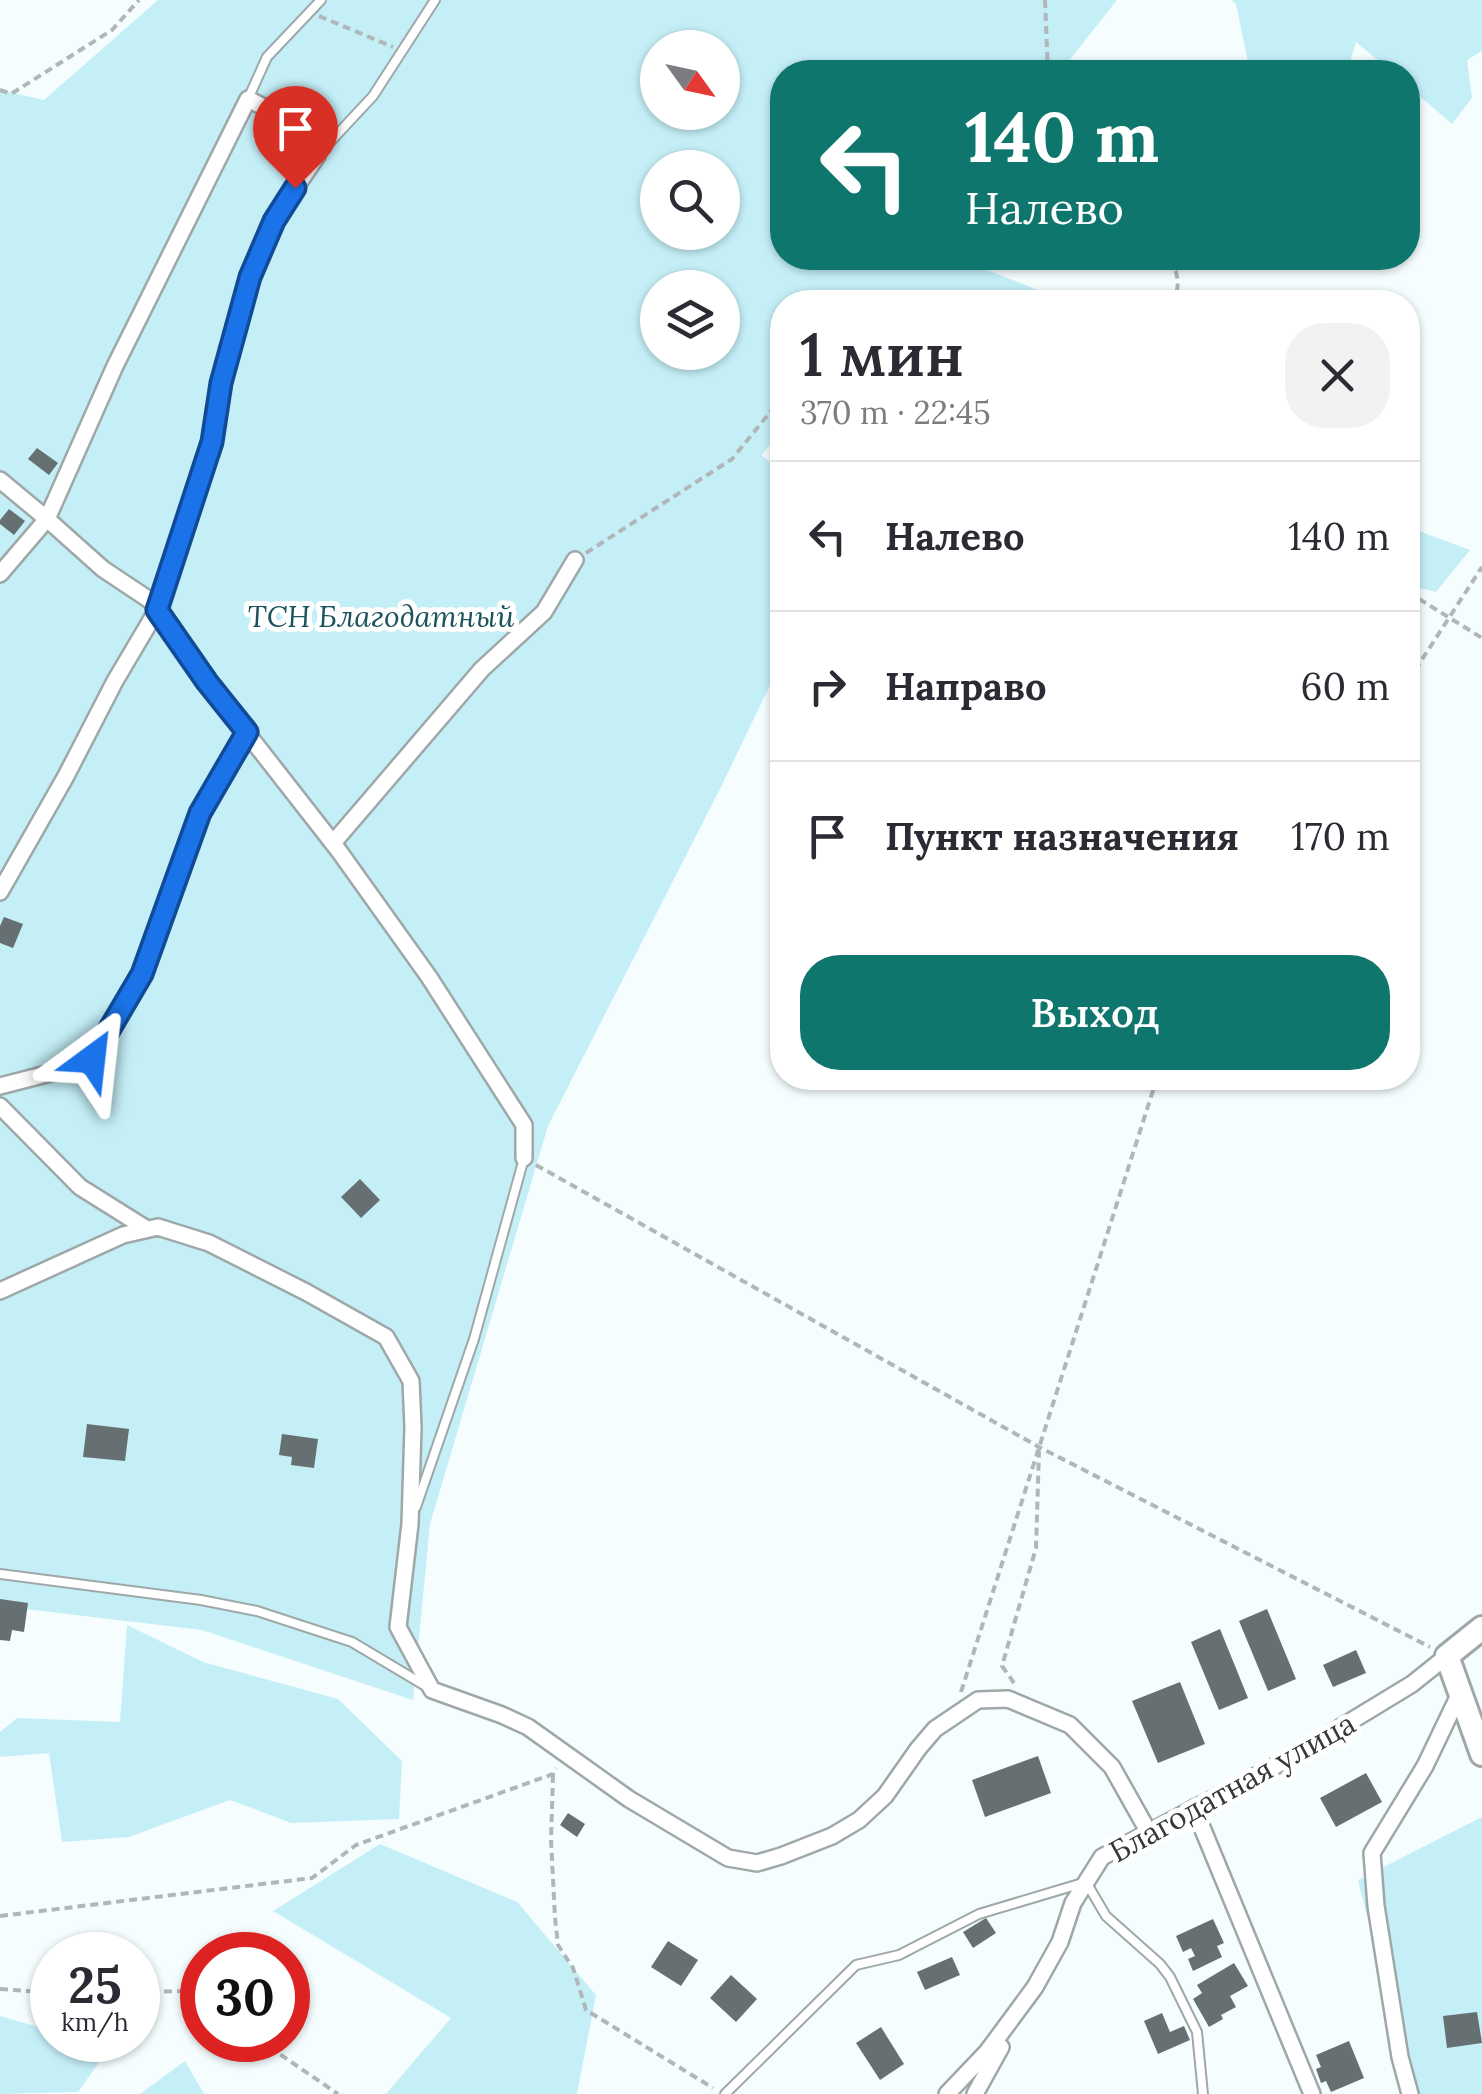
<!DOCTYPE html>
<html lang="ru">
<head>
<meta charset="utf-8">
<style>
  body { margin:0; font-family:Lora,serif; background:#f2f2f3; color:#2b2b33; height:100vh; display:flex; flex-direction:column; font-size:38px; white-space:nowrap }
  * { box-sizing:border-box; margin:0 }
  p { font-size:32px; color:#7c7c81 }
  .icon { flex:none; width:55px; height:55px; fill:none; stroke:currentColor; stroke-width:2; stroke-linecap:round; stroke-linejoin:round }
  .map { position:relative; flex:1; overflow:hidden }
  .drawer { position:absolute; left:770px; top:290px; width:650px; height:800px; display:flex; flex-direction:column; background:#fff; border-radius:40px; box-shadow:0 2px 8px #0004 }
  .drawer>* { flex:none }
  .guide { position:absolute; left:770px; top:60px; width:650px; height:210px; border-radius:40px; box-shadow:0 2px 8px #0004; background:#0f766e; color:#fff; overflow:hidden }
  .needle { width:65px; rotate:123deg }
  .buttons { position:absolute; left:640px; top:30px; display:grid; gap:20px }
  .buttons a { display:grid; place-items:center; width:100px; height:100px; border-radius:50%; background:#fff; box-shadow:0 2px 8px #0004; font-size:50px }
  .speed { position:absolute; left:30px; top:1932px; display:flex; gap:20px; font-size:50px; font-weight:700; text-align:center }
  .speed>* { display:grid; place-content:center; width:130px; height:130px; border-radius:50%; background:#fff; box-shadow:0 2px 8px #0004; line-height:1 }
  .speed small { font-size:25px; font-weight:400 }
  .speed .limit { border:15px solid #d22; background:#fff; color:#111 }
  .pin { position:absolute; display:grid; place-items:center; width:85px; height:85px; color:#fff; margin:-102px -42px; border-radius:50% 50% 50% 0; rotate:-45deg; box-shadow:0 0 10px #0007 }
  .pin .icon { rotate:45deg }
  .me { position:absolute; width:110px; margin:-55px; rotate:30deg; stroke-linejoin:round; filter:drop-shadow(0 0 8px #0008) }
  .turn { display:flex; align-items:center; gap:35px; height:210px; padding:0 30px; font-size:45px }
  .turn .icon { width:130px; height:130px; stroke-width:2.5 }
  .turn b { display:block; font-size:70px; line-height:85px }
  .round { display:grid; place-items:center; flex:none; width:105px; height:105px; border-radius:40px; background:#f2f2f3 }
  .head { display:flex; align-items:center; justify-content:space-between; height:170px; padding:0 30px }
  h1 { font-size:60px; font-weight:600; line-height:75px }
  .primary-button { display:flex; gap:20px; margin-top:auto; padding:20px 30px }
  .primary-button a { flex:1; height:115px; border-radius:40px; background:#0f766e; color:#fff; font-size:40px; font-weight:600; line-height:115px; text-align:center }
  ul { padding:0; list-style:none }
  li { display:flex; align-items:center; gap:30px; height:150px; padding:0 30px; border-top:2px solid #e1e1e2 }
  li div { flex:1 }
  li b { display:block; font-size:38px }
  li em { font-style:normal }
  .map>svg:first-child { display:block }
  .green { fill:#c5eff7; fill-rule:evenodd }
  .building { fill:#666f71 }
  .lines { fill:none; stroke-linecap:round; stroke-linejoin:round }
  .lane-casing { stroke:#9ea8a9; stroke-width:12 }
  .street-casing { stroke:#9ea8a9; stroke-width:20 }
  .secondary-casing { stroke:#9ea8a9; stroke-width:28 }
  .path { stroke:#b1b7b9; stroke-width:4; stroke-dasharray:8 5; stroke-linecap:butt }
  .lane { stroke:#fff; stroke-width:8 }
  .street { stroke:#fff; stroke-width:15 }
  .secondary { stroke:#fff; stroke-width:22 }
  .route-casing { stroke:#114b97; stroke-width:25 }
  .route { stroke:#1a73e8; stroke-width:18 }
  .labels { text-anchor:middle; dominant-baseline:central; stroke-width:10; stroke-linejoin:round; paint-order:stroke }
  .park-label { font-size:30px; font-style:italic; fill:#1b545d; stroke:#fff }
  .street-label { font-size:30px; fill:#35393a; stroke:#fff }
</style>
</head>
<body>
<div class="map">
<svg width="1482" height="2094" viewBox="0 0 1482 2094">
  <rect width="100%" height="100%" fill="#f5fdff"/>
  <g class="green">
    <path d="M158 0H1117L1060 72H782V258H935C981 264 1023 284 1065 302H782V429L762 455 782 474V660L722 785 548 1126 430 1524 413 1700 202 1630 0 1606V90L44 100ZM658 48H722V112H658ZM658 168H722V232H658ZM658 288H722V352H658Z"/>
    <path d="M1232 0H1482V51L1467 60 1472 98 1452 124 1408 86V72H1392L1356 42 1347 72H1250L1236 4Z"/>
    <path d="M1408 527 1470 550 1436 592 1408 585Z"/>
    <path d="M127 1625 203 1662 338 1699 402 1761 399 1819 291 1823 230 1800 129 1837 62 1842 49 1753 0 1757V1732L17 1718 120 1722Z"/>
    <path d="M1482 1817V2094H1412L1358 1880Z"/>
    <path d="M380 1844 517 1902 596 1995 577 2094H386L451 2018 273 1911Z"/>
    <path d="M0 2016 52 2031V2040H86L110 2047 78 2092 0 2094Z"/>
    <path d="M185 2061 204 2094H140Z"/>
  </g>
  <g class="building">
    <path d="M37 448 58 463 49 475 28 459Z"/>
    <path d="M9 509 25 521 14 535 0 524V520Z"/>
    <path d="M4 917 23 924 13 948 0 943V926Z"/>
    <path d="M360 1179 380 1200 361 1218 341 1197Z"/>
    <path d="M87 1424 129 1429 125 1461 83 1457Z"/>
    <path d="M282 1434 318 1439 314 1468 291 1465 292 1457 279 1455Z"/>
    <path d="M0 1599 28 1603 24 1632 12 1630 10 1641 0 1640Z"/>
    <path d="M1267 1609 1296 1679 1268 1691 1239 1621Z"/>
    <path d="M1220 1629 1248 1698 1219 1710 1191 1642Z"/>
    <path d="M1356 1650 1366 1673 1333 1687 1323 1665Z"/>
    <path d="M1180 1682 1205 1744 1158 1763 1132 1701Z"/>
    <path d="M1038 1756 1051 1793 985 1817 972 1780Z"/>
    <path d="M1366 1773 1382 1802 1336 1827 1320 1798Z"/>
    <path d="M568 1813 585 1824 577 1837 560 1825Z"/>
    <path d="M986 1918 996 1933 973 1948 963 1932Z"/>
    <path d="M1213 1919 1224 1943 1217 1946 1222 1957 1193 1971 1188 1959 1195 1956 1191 1948 1183 1952 1176 1936Z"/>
    <path d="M668 1941 698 1960 681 1986 651 1967Z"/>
    <path d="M952 1957 960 1975 925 1990 917 1972Z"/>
    <path d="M1234 1963 1248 1986 1230 1996 1236 2007 1221 2015 1223 2019 1209 2027 1193 1999 1202 1993 1197 1985Z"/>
    <path d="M731 1975 757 1999 736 2022 710 1998Z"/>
    <path d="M1477 2012 1482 2043 1447 2048 1443 2016Z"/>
    <path d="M1162 2013 1170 2032 1184 2026 1190 2040 1158 2054 1144 2021Z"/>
    <path d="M881 2027 904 2064 880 2080 856 2043Z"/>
    <path d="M1349 2041 1364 2078 1331 2092 1326 2081 1321 2083 1316 2069 1321 2067 1316 2055Z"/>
  </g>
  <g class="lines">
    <defs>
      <g id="lane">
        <path d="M248 99 267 57 321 0"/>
        <path d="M317 156 373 96 435 0"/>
        <path d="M416 1507 474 1339 524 1158"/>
        <path d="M0 1574 201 1600 257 1611 352 1642 424 1685"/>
        <path d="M725 2094 856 1965 899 1955 979 1914 1086 1882 1106 1916 1160 1964 1170 1977 1197 2032 1203 2094"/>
      </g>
      <g id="street">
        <path d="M0 480 47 519 103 569 151 601 207 682 339 851 429 977 524 1125V1158"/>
        <path d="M0 574 47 519 115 366 248 99 291 121 317 156 273 221 250 277 221 383 212 442 157 610 115 681 66 776 0 892"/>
        <path d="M333 843 482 669 544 612 575 560"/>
        <path d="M0 1086 70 1068 91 1060 142 974 200 813 247 733"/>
        <path d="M0 1106 80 1187 147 1229"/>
        <path d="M0 1291 123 1235 158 1227 209 1243 306 1292 386 1337 411 1381 413 1427 410 1524 398 1627 432 1690 502 1715 528 1727 629 1799 728 1858 757 1863 781 1856 832 1836 859 1820 885 1796 918 1749 935 1729 978 1700 1008 1699 1070 1725 1112 1767 1148 1831"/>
        <path d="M1194 1808 1312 2094"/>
        <path d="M947 2094 987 2052 1035 1987 1060 1942 1073 1903 1102 1857 1292 1757 1412 1684 1447 1656"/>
        <path d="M975 2094 1001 2047"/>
        <path d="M1410 2094 1400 2057 1376 1906 1372 1853 1425 1766 1460 1693"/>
      </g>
      <path id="secondary" d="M1482 1628 1447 1656 1482 1754"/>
    </defs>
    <use href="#lane" class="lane-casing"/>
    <use href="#street" class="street-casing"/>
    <use href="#secondary" class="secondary-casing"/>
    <g class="path">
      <path d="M1045 0 1048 72"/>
      <path d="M319 16 393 47"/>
      <path d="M0 90 11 94 112 30 139 0"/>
      <path d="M1173 258 1178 281 1176 302"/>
      <path d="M586 553 732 459 776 405 782 403"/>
      <path d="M1408 592 1482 638"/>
      <path d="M1408 681 1482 567"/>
      <path d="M536 1165 1039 1447 1430 1647"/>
      <path d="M1014 1683 1002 1666 1036 1548 1039 1451"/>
      <path d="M961 1692 1157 1078"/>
      <path d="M553 1775 551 1840 555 1918 558 1945 573 1968 586 2010 713 2088"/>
      <path d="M0 1916 312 1878 356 1845 553 1774 556 1768"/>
      <path d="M0 1989 52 1993"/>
      <path d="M138 1992 187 1991 202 2002"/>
      <path d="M259 2040 338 2094"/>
    </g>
    <use href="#lane" class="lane"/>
    <use href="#street" class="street"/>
    <use href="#secondary" class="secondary"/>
  </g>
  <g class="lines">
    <defs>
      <path id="route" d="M92 1059 142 974 200 813 247 732 207 682 157 610 212 442 221 383 250 277 274 221 295 188"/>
    </defs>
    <use href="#route" class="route-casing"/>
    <use href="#route" class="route"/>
  </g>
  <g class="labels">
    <g class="park-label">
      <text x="381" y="616">ТСН Благодатный</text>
    </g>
    <g class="street-label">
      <text transform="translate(1232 1787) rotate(-29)">Благодатная улица</text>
    </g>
  </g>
</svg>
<div class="buttons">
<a><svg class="needle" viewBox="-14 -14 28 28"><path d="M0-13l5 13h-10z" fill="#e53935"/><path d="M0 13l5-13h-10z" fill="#7c7c81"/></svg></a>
<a><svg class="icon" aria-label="search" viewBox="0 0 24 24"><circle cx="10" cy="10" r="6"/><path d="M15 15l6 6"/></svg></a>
<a><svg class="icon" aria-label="layers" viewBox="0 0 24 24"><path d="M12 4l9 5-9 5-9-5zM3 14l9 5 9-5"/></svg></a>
</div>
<div class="speed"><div>25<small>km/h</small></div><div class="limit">30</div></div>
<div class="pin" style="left:295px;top:188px;background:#d93025"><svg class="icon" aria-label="arrive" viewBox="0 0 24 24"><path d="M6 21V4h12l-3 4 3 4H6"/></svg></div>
<svg class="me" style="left:92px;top:1059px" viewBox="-20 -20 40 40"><path d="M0-17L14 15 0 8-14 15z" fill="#1a73e8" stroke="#fff" stroke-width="4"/></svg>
<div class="guide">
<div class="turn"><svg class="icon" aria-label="left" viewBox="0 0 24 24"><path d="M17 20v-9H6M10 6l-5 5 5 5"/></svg><div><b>140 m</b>Налево</div></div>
</div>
<section class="drawer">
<div class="head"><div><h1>1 мин</h1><p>370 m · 22:45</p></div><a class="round"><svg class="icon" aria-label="close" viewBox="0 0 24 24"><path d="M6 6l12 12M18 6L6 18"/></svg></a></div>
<ul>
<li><svg class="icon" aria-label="left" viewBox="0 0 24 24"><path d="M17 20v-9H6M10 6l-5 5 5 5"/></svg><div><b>Налево</b></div><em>140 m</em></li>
<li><svg class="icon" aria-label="right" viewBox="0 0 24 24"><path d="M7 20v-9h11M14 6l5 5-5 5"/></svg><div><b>Направо</b></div><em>60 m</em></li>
<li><svg class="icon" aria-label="arrive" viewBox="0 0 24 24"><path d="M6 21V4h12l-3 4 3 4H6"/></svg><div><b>Пункт назначения</b></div><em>170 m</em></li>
</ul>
<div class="primary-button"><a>Выход</a></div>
</section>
</div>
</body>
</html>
